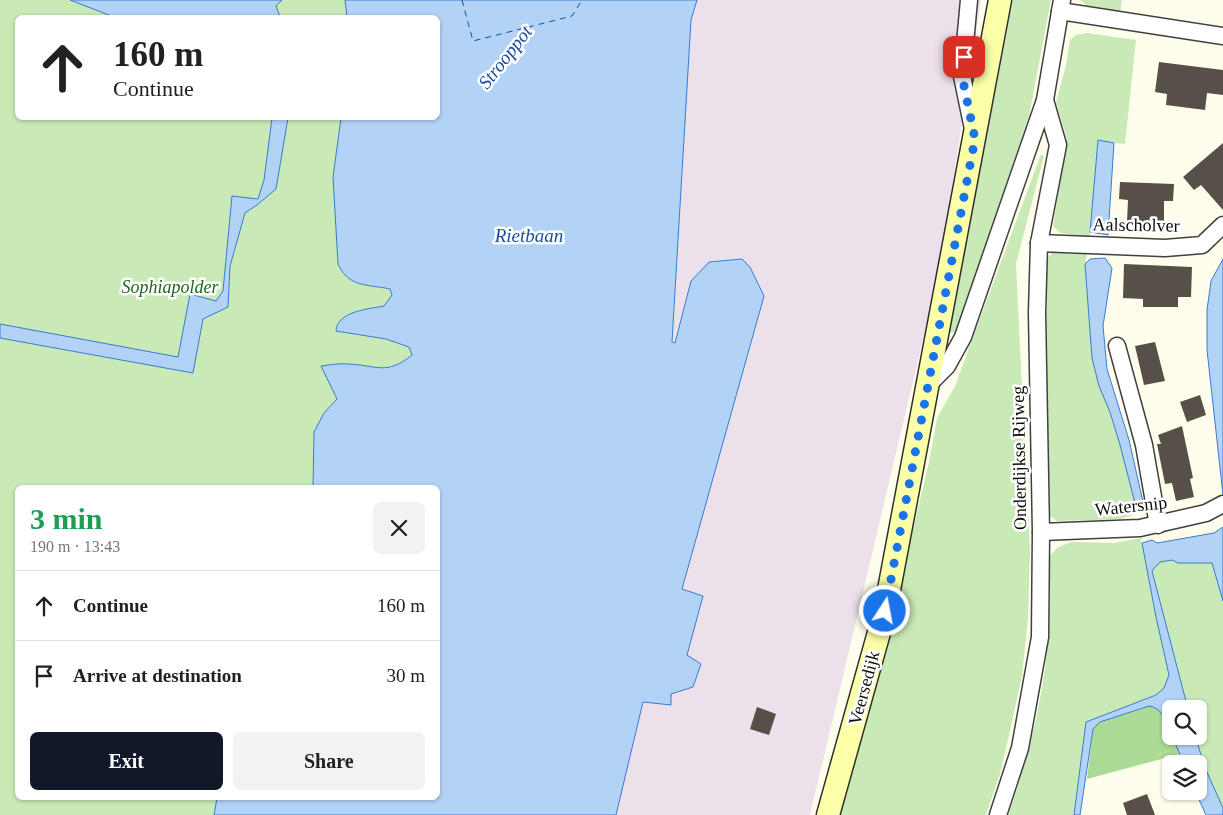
<!DOCTYPE html>
<html lang="en">
<head>
<meta charset="utf-8">
<style>
  body { margin:0; font-family:Georgia,serif; background:#f2f2f2; color:#202124; height:100vh; display:flex; flex-direction:column; font-size:19px; white-space:nowrap }
  * { box-sizing:border-box; margin:0 }
  p { font-size:16px; color:#757577 }
  .icon { flex:none; width:28px; height:28px; fill:none; stroke:currentColor; stroke-width:2; stroke-linecap:round; stroke-linejoin:round }
  .map { position:relative; flex:1; overflow:hidden }
  .drawer { position:absolute; left:15px; top:485px; width:425px; height:315px; display:flex; flex-direction:column; background:#fff; border-radius:8px; box-shadow:0 1px 4px #0004 }
  .drawer>* { flex:none }
  .hud { position:absolute; left:15px; top:15px; width:425px; height:105px; border-radius:8px; box-shadow:0 1px 4px #0004; background:#fff; color:#202124; overflow:hidden }
  .fabs { position:absolute; left:1162px; top:700px; display:grid; gap:10px }
  .fabs a { display:grid; place-items:center; width:45px; height:45px; border-radius:8px; background:#fff; box-shadow:0 1px 4px #0004; font-size:25px }
  .pin { position:absolute; display:grid; place-items:center; width:42px; height:42px; color:#fff; margin:-21px; border-radius:10px; box-shadow:0 2px 8px #0006 }
  .me { position:absolute; width:55px; margin:-28px; rotate:11deg; stroke-linejoin:round; filter:drop-shadow(0 0 4px #0008) }
  .turn { display:flex; align-items:center; gap:18px; height:105px; padding:0 15px; font-size:22px }
  .turn .icon { width:65px; height:65px; stroke-width:2.5 }
  .turn b { display:block; font-size:35px; line-height:42px }
  .round { display:grid; place-items:center; flex:none; width:52px; height:52px; border-radius:8px; background:#f2f2f2 }
  .overview { display:flex; align-items:center; justify-content:space-between; height:85px; padding:0 15px }
  h1 { font-size:30px; font-weight:700; line-height:38px; color:#1e9e55 }
  .button { display:flex; gap:10px; margin-top:auto; padding:10px 15px }
  .button a { flex:1; height:58px; border-radius:8px; background:#111827; color:#fff; font-size:20px; font-weight:700; line-height:58px; text-align:center }
  .button a+a { background:#f2f2f2; color:#202124 }
  ul { padding:0; list-style:none }
  li { display:flex; align-items:center; gap:15px; height:70px; padding:0 15px; border-top:1px solid #e0e0e0 }
  li div { flex:1 }
  li b { display:block; font-size:19px }
  li em { font-style:normal }
  .map>svg:first-child { display:block }
  .industrial { fill:#ece1eb }
  .green { fill:#c9e9b7 }
  .forest { fill:#aada96 }
  .water { fill:#b2d2f6; stroke:#397bce }
  .lines { fill:none; stroke-linecap:round; stroke-linejoin:round }
  .ferry { stroke:#164e9f; stroke-width:1; stroke-dasharray:6 5; stroke-linecap:butt }
  .building { fill:#565049 }
  .minor-casing { stroke:#404040; stroke-width:19 }
  .secondary-casing { stroke:#2f2f2f; stroke-width:25 }
  .minor { stroke:#fff; stroke-width:16 }
  .secondary { stroke:#fbffa8; stroke-width:22 }
  .route { stroke:#1a73e8; stroke-width:9; stroke-dasharray:0 16.2 }
  .labels { text-anchor:middle; dominant-baseline:central; stroke-width:5; stroke-linejoin:round; paint-order:stroke }
  .street-label { font-size:18px; fill:#0d0d0d; stroke:#fff }
  .park-label { font-size:18px; font-style:italic; fill:#21651d; stroke:#fff }
  .water-label { font-size:19px; font-style:italic; fill:#164e9f; stroke:#fff }
</style>
</head>
<body>
<div class="map">
<svg width="1223" height="815" viewBox="0 0 1223 815">
  <rect width="100%" height="100%" fill="#fffeed"/>
  <path class="industrial" d="M634 0H981L939 272 810 815H591Z"/>
  <g class="green">
    <path d="M0 0H345L347 17 18 18V118H341L333 177 358 284 390 289 392 295 384 306 359 310 336 331 386 339 409 347 412 355C385 375 378 366 348 364 340 363 330 365 321 366L337 399 324 413 313 457V487L18 488V798H217L214 815H0Z"/>
    <path d="M1013 0H1051L1029 116 956 334 949 332Z"/>
    <path d="M1080 0H1122L1120 14 1091 9Z"/>
    <path d="M1087 33 1136 40 1125 144 1098 141 1090 237 1060 233 1053 226 1067 139 1056 102 1066 65 1070 40 1076 35Z"/>
    <path d="M1041 154 1044 156 1016 264 1030 551 1028 618 1022 676 1011 726 1000 774 986 815H840L871 704 929 462 937 418 955 386Z"/>
    <path d="M1052 253 1087 254 1085 264 1092 358 1099 386 1110 412 1120 445 1136 507 1139 513 1120 519 1057 521 1049 515 1045 437 1047 258Z"/>
    <path d="M1141 538 1169 676 1164 688 1156 695 1086 722 1074 815H1008C1027 763 1041 707 1047 652 1050 620 1049 588 1050 556L1058 547 1071 542 1114 543Z"/>
    <path d="M1172 560 1178 563H1212L1223 601V808L1206 770 1195 736H1199V709H1188L1152 571 1160 562Z"/>
  </g>
  <path class="forest" d="M1149 706 1157 707 1164 715 1180 754 1087 779 1093 729 1100 722Z"/>
  <g class="water">
    <path d="M70 0H282L276 6 280 17H114Z"/>
    <path d="M345 0H697L691 20 672 342 675 343 691 281 709 262 742 259 750 267 764 296 682 589 703 596 687 655 701 664 693 687 671 694V705L643 702 616 815H214L217 798H438V488L313 487 314 432 324 413 337 399 321 366C329 365 339 363 348 364 377 365 386 376 412 355L409 347 386 339 336 331C337 311 369 309 384 306L392 295 390 289C367 284 349 288 338 264L333 177 341 118H438V18L347 17Z"/>
    <path d="M272 118H288L276 189 257 205 245 213 230 266 228 307 203 319 193 373 0 338V324L178 357 190 294 216 301 223 291 232 196 258 199 264 180Z"/>
    <path d="M1098 140 1114 143 1108 235 1090 232Z"/>
    <path d="M1105 258 1112 268 1103 326 1107 369 1129 440 1143 502 1136 507 1120 445 1110 412 1099 386 1092 358 1085 264 1090 259Z"/>
    <path d="M1223 259V495L1207 350V310L1211 281Z"/>
    <path d="M1223 527V601L1212 563H1178L1172 560 1160 562 1152 571 1188 709H1171V734C1166 722 1163 708 1149 706L1100 722 1093 729 1080 815H1074L1086 722 1156 695 1164 688 1169 675 1156 617 1142 543 1152 540 1157 543 1214 533Z"/>
    <path d="M1172 736H1195L1206 770 1223 808V815H1206L1195 791H1199V764H1184Z"/>
  </g>
  <g class="lines">
    <path class="ferry" d="M462 0 473 41 572 16 582 0"/>
  </g>
  <g class="building">
    <path d="M1159 62 1223 70V95L1207 93 1205 110 1166 105 1167 94 1155 92Z"/>
    <path d="M1223 143V210L1201 185 1194 190 1183 177Z"/>
    <path d="M1120 182 1174 184 1173 201H1164V223L1127 222 1128 200 1119 199Z"/>
    <path d="M1124 264 1192 267 1191 297H1178V307H1143V299L1123 298Z"/>
    <path d="M1155 342 1165 381 1144 385 1135 346Z"/>
    <path d="M1200 395 1206 415 1187 422 1180 402Z"/>
    <path d="M1182 426 1193 478 1190 479 1194 497 1176 501 1172 483 1165 484 1157 444H1161L1158 435Z"/>
    <path d="M757 707 776 714 769 735 750 729Z"/>
    <path d="M1147 794 1155 815H1127L1123 803Z"/>
  </g>
  <g class="lines">
    <defs>
      <g id="minor">
        <path d="M969 0 962 76 973 129"/>
        <path d="M1060 11 1223 36"/>
        <path d="M1039 243 1165 248 1202 245 1223 225"/>
        <path d="M1117 346 1144 445 1158 525"/>
        <path d="M927 386 947 366 963 337 1045 100 1062 0"/>
        <path d="M1041 532 1140 528 1206 513 1223 504"/>
        <path d="M998 815 1020 748 1040 637 1041 532 1037 313 1039 243 1058 145 1045 100"/>
      </g>
      <path id="secondary" d="M828 815 885 611 1000 0"/>
    </defs>
    <use href="#minor" class="minor-casing"/>
    <use href="#secondary" class="secondary-casing"/>
    <use href="#minor" class="minor"/>
    <use href="#secondary" class="secondary"/>
  </g>
  <g class="lines">
    <path class="route" d="M885 611 975 139 962 76 964 57"/>
  </g>
  <g class="labels">
    <g class="street-label">
      <text transform="translate(1136 225) rotate(1)">Aalscholver</text>
      <text transform="translate(1019 458) rotate(-91)">Onderdijkse Rijweg</text>
      <text transform="translate(1131 506) rotate(-6)">Watersnip</text>
      <text transform="translate(864 688) rotate(-75)">Veersedijk</text>
    </g>
    <g class="park-label">
      <text x="170" y="287">Sophiapolder</text>
    </g>
    <g class="water-label">
      <text transform="translate(505 57) rotate(-52)">Strooppot</text>
      <text x="529" y="235">Rietbaan</text>
    </g>
  </g>
</svg>
<div class="fabs">
<a><svg class="icon" aria-label="search" viewBox="0 0 24 24"><circle cx="10" cy="10" r="6"/><path d="M15 15l6 6"/></svg></a>
<a><svg class="icon" aria-label="layers" viewBox="0 0 24 24"><path d="M12 4l9 5-9 5-9-5zM3 14l9 5 9-5"/></svg></a>
</div>
<div class="pin" style="left:964px;top:57px;background:#d93025"><svg class="icon" aria-label="arrive" viewBox="0 0 24 24"><path d="M6 21V4h12l-3 4 3 4H6"/></svg></div>
<svg class="me" style="left:885px;top:611px" viewBox="-20 -20 40 40"><circle r="17" fill="#1a73e8" stroke="#fff" stroke-width="3"/><path d="M0-11L8 9 0 5-8 9z" fill="#fff"/></svg>
<div class="hud">
<div class="turn"><svg class="icon" aria-label="ahead" viewBox="0 0 24 24"><path d="M12 20V5M6 11l6-6 6 6"/></svg><div><b>160 m</b>Continue</div></div>
</div>
<section class="drawer">
<div class="overview"><div><h1>3 min</h1><p>190 m · 13:43</p></div><a class="round"><svg class="icon" aria-label="close" viewBox="0 0 24 24"><path d="M6 6l12 12M18 6L6 18"/></svg></a></div>
<ul>
<li><svg class="icon" aria-label="ahead" viewBox="0 0 24 24"><path d="M12 20V5M6 11l6-6 6 6"/></svg><div><b>Continue</b></div><em>160 m</em></li>
<li><svg class="icon" aria-label="arrive" viewBox="0 0 24 24"><path d="M6 21V4h12l-3 4 3 4H6"/></svg><div><b>Arrive at destination</b></div><em>30 m</em></li>
</ul>
<div class="button"><a>Exit</a><a>Share</a></div>
</section>
</div>
</body>
</html>
